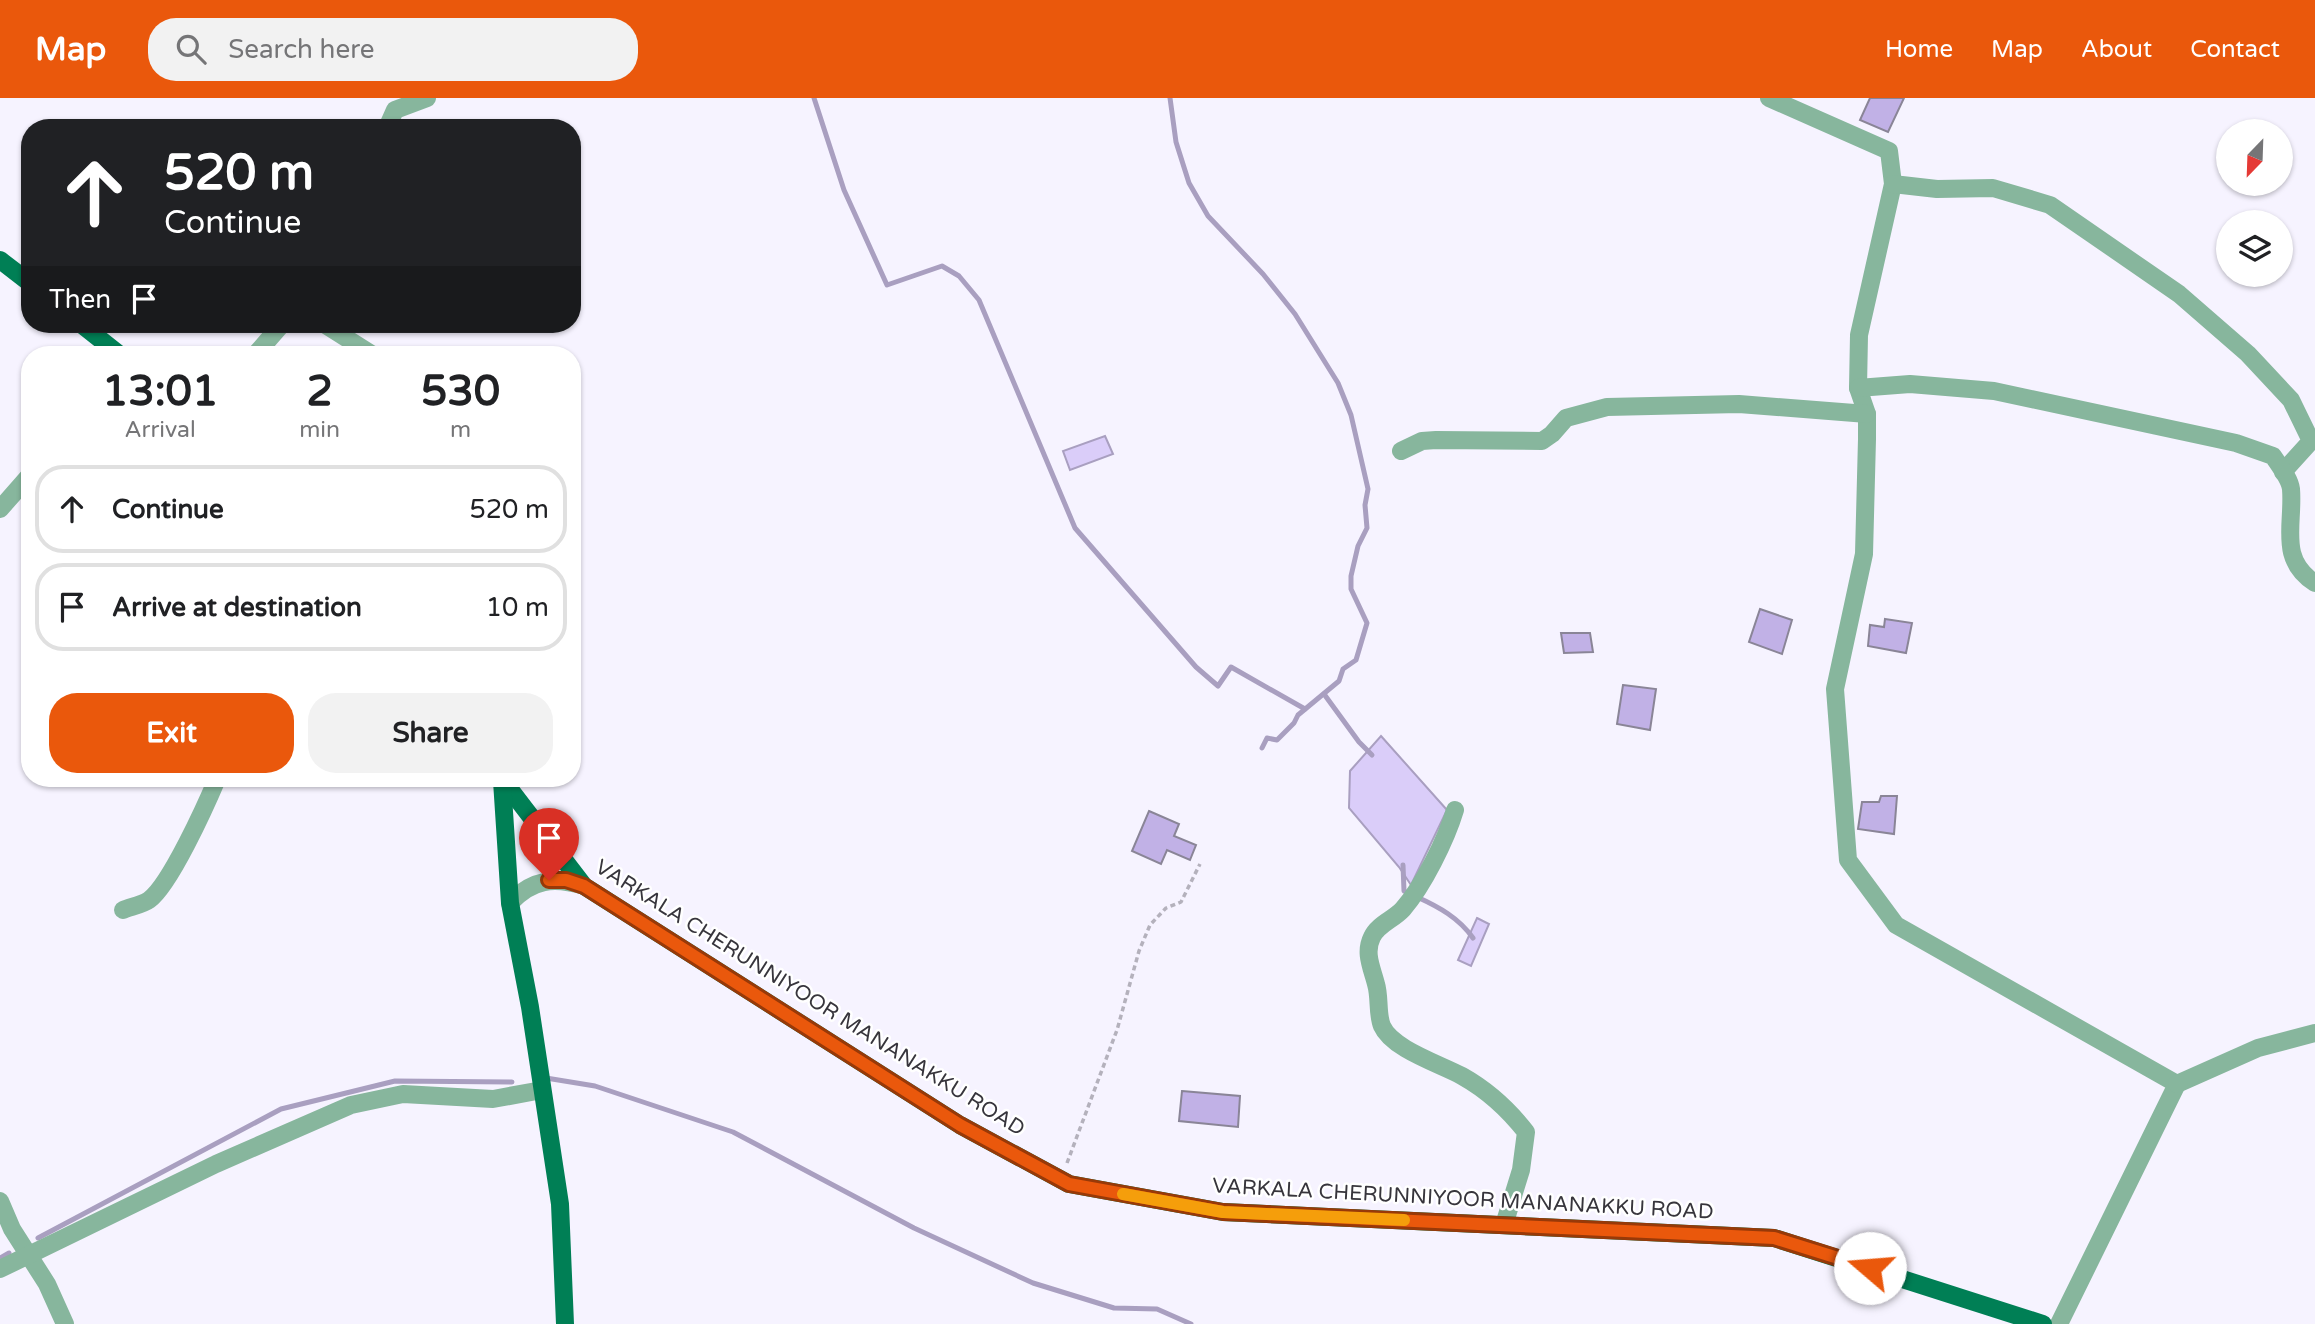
<!DOCTYPE html>
<html lang="en">
<head>
<meta charset="utf-8">
<style>
  body { margin:0; font-family:"Varela Round",sans-serif; background:#f2f2f2; color:#202124; height:100vh; display:flex; flex-direction:column; font-size:26px; white-space:nowrap }
  * { box-sizing:border-box; margin:0 }
  p { font-size:23px; color:#757577 }
  .icon { flex:none; width:38px; height:38px; fill:none; stroke:currentColor; stroke-width:2; stroke-linecap:round; stroke-linejoin:round }
  .map { position:relative; flex:1; overflow:hidden }
  .drawer { position:absolute; left:21px; top:248px; width:560px; height:441px; display:flex; flex-direction:column; background:#fff; border-radius:28px; box-shadow:0 2px 5px #0004 }
  .drawer>* { flex:none }
  .guide { position:absolute; left:21px; top:21px; width:560px; height:214px; border-radius:28px; box-shadow:0 2px 5px #0004; background:#202124; color:#fff; overflow:hidden }
  .needle { width:46px; rotate:203deg }
  .tools { position:absolute; left:2216px; top:21px; display:grid; gap:14px }
  .tools a { display:grid; place-items:center; width:77px; height:77px; border-radius:50%; background:#fff; box-shadow:0 2px 5px #0004; font-size:35px }
  .pin { position:absolute; display:grid; place-items:center; width:60px; height:60px; color:#fff; margin:-72px -30px; border-radius:50% 50% 50% 0; rotate:-45deg; box-shadow:0 0 7px #0007 }
  .pin .icon { rotate:45deg }
  .me { position:absolute; width:77px; margin:-38px; rotate:288deg; stroke-linejoin:round; filter:drop-shadow(0 0 5px #0008) }
  .turn { display:flex; align-items:center; gap:24px; height:147px; padding:0 28px; font-size:32px }
  .turn .icon { width:91px; height:91px; stroke-width:2.5 }
  .turn b { display:block; font-size:49px; line-height:60px }
  .then { display:flex; align-items:center; height:66px; padding:0 28px; background:#0003; gap:14px; font-size:26px }
  .eta { display:flex; justify-content:space-evenly; align-items:center; height:119px; text-align:center }
  .eta b { font-size:42px; font-weight:700; line-height:49px }
  .action { display:flex; gap:14px; margin-top:auto; padding:14px 28px }
  .action a { flex:1; height:80px; border-radius:28px; background:#ea580c; color:#fff; font-size:28px; font-weight:700; line-height:80px; text-align:center }
  .action a+a { background:#f2f2f2; color:#202124 }
  ul { padding:0; list-style:none }
  li { display:flex; align-items:center; gap:21px; height:88px; margin:0 14px 10px; padding:0 14px; border:4px solid #e0e0e0; border-radius:28px }
  li div { flex:1 }
  li b { display:block; font-size:26px }
  li em { font-style:normal }
  header { display:flex; align-items:center; gap:42px; box-sizing:border-box; height:98px; padding:0 35px; background:#ea580c; color:#fff }
  header strong { font-size:33px }
  nav { display:flex; gap:38px; margin-inline-start:auto; font-size:24px }
  .search { width:490px; height:63px; background:#f2f2f2; display:flex; align-items:center; gap:18px; box-sizing:border-box; padding:0 24px; border-radius:28px; color:#757577; font-size:26px }
  .map>svg:first-child { display:block }
  .water { fill:#dacdf9; stroke:#a99fc0; stroke-width:2 }
  .lines { fill:none; stroke-linecap:round; stroke-linejoin:round }
  .stream { stroke:#a99fc0; stroke-width:5 }
  .building { fill:#c1b1e6; stroke:#8a8597; stroke-width:2 }
  .path { stroke:#b4b1bc; stroke-width:3.5; stroke-dasharray:5 3.5; stroke-linecap:butt }
  .minor { stroke:#87b69d; stroke-width:18 }
  .major { stroke:#007f55; stroke-width:18 }
  .route-casing { stroke:#983908; stroke-width:18 }
  .route { stroke:#ea580c; stroke-width:12 }
  .slow { stroke:#f59e0b; stroke-width:12 }
  .labels { text-anchor:middle; dominant-baseline:central; stroke-width:5; stroke-linejoin:round; paint-order:stroke }
  .street-label { font-size:21px; fill:#37353c; stroke:#fff }
</style>
</head>
<body>
<header>
<strong>Map</strong>
<div class="search"><svg class="icon" aria-label="search" viewBox="0 0 24 24"><circle cx="10" cy="10" r="6"/><path d="M15 15l6 6"/></svg>Search here</div>
<nav><a>Home</a><a>Map</a><a>About</a><a>Contact</a></nav>
</header>
<div class="map">
<svg width="2315" height="1226" viewBox="0 0 2315 1226">
  <rect width="100%" height="100%" fill="#f6f3ff"/>
  <g class="water">
    <path d="M1105 338 1113 356 1070 372 1063 353Z"/>
    <path d="M1381 638 1447 712 1411 787 1399 769 1349 710 1350 673Z"/>
    <path d="M1477 820 1489 826 1471 868 1458 862Z"/>
  </g>
  <g class="lines">
    <g class="stream">
      <path d="M814 0 844 92 887 187 942 168 959 178 979 202 1075 430 1196 569 1218 588 1231 569 1305 611"/>
      <path d="M1170 0 1176 44 1189 85 1208 118 1263 176 1295 216 1338 285 1351 317 1368 391 1365 407 1367 430 1358 448 1351 478V491L1367 525 1356 562 1343 571 1339 583 1298 617 1294 625 1277 642 1267 640 1262 650"/>
      <path d="M1324 596 1359 644 1372 657"/>
      <path d="M1403 767 1404 793 1410 796"/>
      <path d="M1417 799C1439 809 1459 820 1473 840"/>
      <path d="M546 980 595 988 733 1034 914 1130 1033 1185 1114 1210 1157 1211 1191 1226"/>
      <path d="M38 1140 281 1011 395 983 512 984"/>
      <path d="M0 1160 9 1155"/>
    </g>
  </g>
  <g class="building">
    <path d="M1870 0H1904L1888 34 1860 22Z"/>
    <path d="M1760 511 1792 522 1782 556 1749 544Z"/>
    <path d="M1885 521 1912 525 1906 555 1868 548 1870 527 1884 529Z"/>
    <path d="M1561 535H1590L1593 554 1564 555Z"/>
    <path d="M1623 587 1656 591 1650 632 1617 626Z"/>
    <path d="M1881 698H1897L1894 736 1858 731 1862 704H1879Z"/>
    <path d="M1149 713 1179 726 1174 738 1196 747 1190 762 1167 752 1161 766 1132 753Z"/>
    <path d="M1182 993 1240 998 1238 1029 1179 1023Z"/>
  </g>
  <g class="lines">
    <path class="path" d="M1067 1065 1117 932 1139 853 1150 827 1166 810 1181 804 1200 766"/>
    <g class="minor">
      <path d="M1769 0 1889 53 1893 86 1859 237 1858 290 1867 316V341L1864 456 1835 591 1848 762 1896 827 2177 986 2059 1226"/>
      <path d="M387 30 395 12 427 0"/>
      <path d="M1893 86 1937 91 1993 90 2050 107 2179 196 2248 256 2291 302 2311 343 2283 374"/>
      <path d="M324 226 373 257"/>
      <path d="M255 257 282 226"/>
      <path d="M1858 290 1910 286 1994 293 2236 345 2273 358C2279 367 2290 381 2291 391 2294 427 2278 461 2315 485"/>
      <path d="M1401 353 1422 343 1436 342 1542 343 1552 336 1566 320 1607 309 1739 306 1867 316"/>
      <path d="M0 411 30 377"/>
      <path d="M1455 712C1446 742 1423 788 1403 811 1393 822 1378 826 1372 839 1364 855 1372 870 1376 886 1380 899 1377 916 1382 928 1392 951 1440 966 1462 978 1487 992 1508 1011 1526 1034L1521 1072 1504 1127"/>
      <path d="M510 805C532 781 554 779 584 788"/>
      <path d="M123 812C130 809 142 807 149 802 170 787 206 707 217 681"/>
      <path d="M2177 986 2258 950 2315 935"/>
      <path d="M0 1103 12 1131 47 1186 65 1226"/>
      <path d="M0 1171 216 1066 351 1007 403 996 493 1001 542 992"/>
    </g>
    <g class="major">
      <path d="M0 162 30 185"/>
      <path d="M81 226 120 257"/>
      <path d="M502 681 584 788 960 1027 1069 1086 1223 1114 1774 1140 2043 1226"/>
      <path d="M502 683 510 805 530 909 560 1106 565 1226"/>
    </g>
  </g>
  <g class="lines">
    <defs>
      <path id="route" d="M549 782H566L584 788 960 1027 1069 1086 1223 1114 1774 1140 1870 1170"/>
    </defs>
    <use href="#route" class="route-casing"/>
    <use href="#route" class="route"/>
    <path class="slow" d="M1123 1096 1223 1114 1404 1122"/>
  </g>
  <g class="labels">
    <g class="street-label">
      <text transform="translate(810 900) rotate(32)">VARKALA CHERUNNIYOOR MANANAKKU ROAD</text>
      <text transform="translate(1463 1101) rotate(3)">VARKALA CHERUNNIYOOR MANANAKKU ROAD</text>
    </g>
  </g>
</svg>
<div class="tools">
<a><svg class="needle" viewBox="-14 -14 28 28"><path d="M0-13l5 13h-10z" fill="#e53935"/><path d="M0 13l5-13h-10z" fill="#757577"/></svg></a>
<a><svg class="icon" aria-label="layers" viewBox="0 0 24 24"><path d="M12 4l9 5-9 5-9-5zM3 14l9 5 9-5"/></svg></a>
</div>
<div class="pin" style="left:549px;top:782px;background:#d93025"><svg class="icon" aria-label="arrive" viewBox="0 0 24 24"><path d="M6 21V4h12l-3 4 3 4H6"/></svg></div>
<svg class="me" style="left:1870px;top:1170px" viewBox="-20 -20 40 40"><circle r="19" fill="#fff"/><path d="M0-13L10 11 0 6-10 11z" fill="#ea580c"/></svg>
<div class="guide">
<div class="turn"><svg class="icon" aria-label="ahead" viewBox="0 0 24 24"><path d="M12 20V5M6 11l6-6 6 6"/></svg><div><b>520 m</b>Continue</div></div>
<div class="then">Then<svg class="icon" aria-label="arrive" viewBox="0 0 24 24"><path d="M6 21V4h12l-3 4 3 4H6"/></svg></div>
</div>
<section class="drawer">
<div class="eta">
<div><b>13:01</b><p>Arrival</p></div>
<div><b>2</b><p>min</p></div>
<div><b>530</b><p>m</p></div>
</div>
<ul>
<li><svg class="icon" aria-label="ahead" viewBox="0 0 24 24"><path d="M12 20V5M6 11l6-6 6 6"/></svg><div><b>Continue</b></div><em>520 m</em></li>
<li><svg class="icon" aria-label="arrive" viewBox="0 0 24 24"><path d="M6 21V4h12l-3 4 3 4H6"/></svg><div><b>Arrive at destination</b></div><em>10 m</em></li>
</ul>
<div class="action"><a>Exit</a><a>Share</a></div>
</section>
</div>
</body>
</html>
